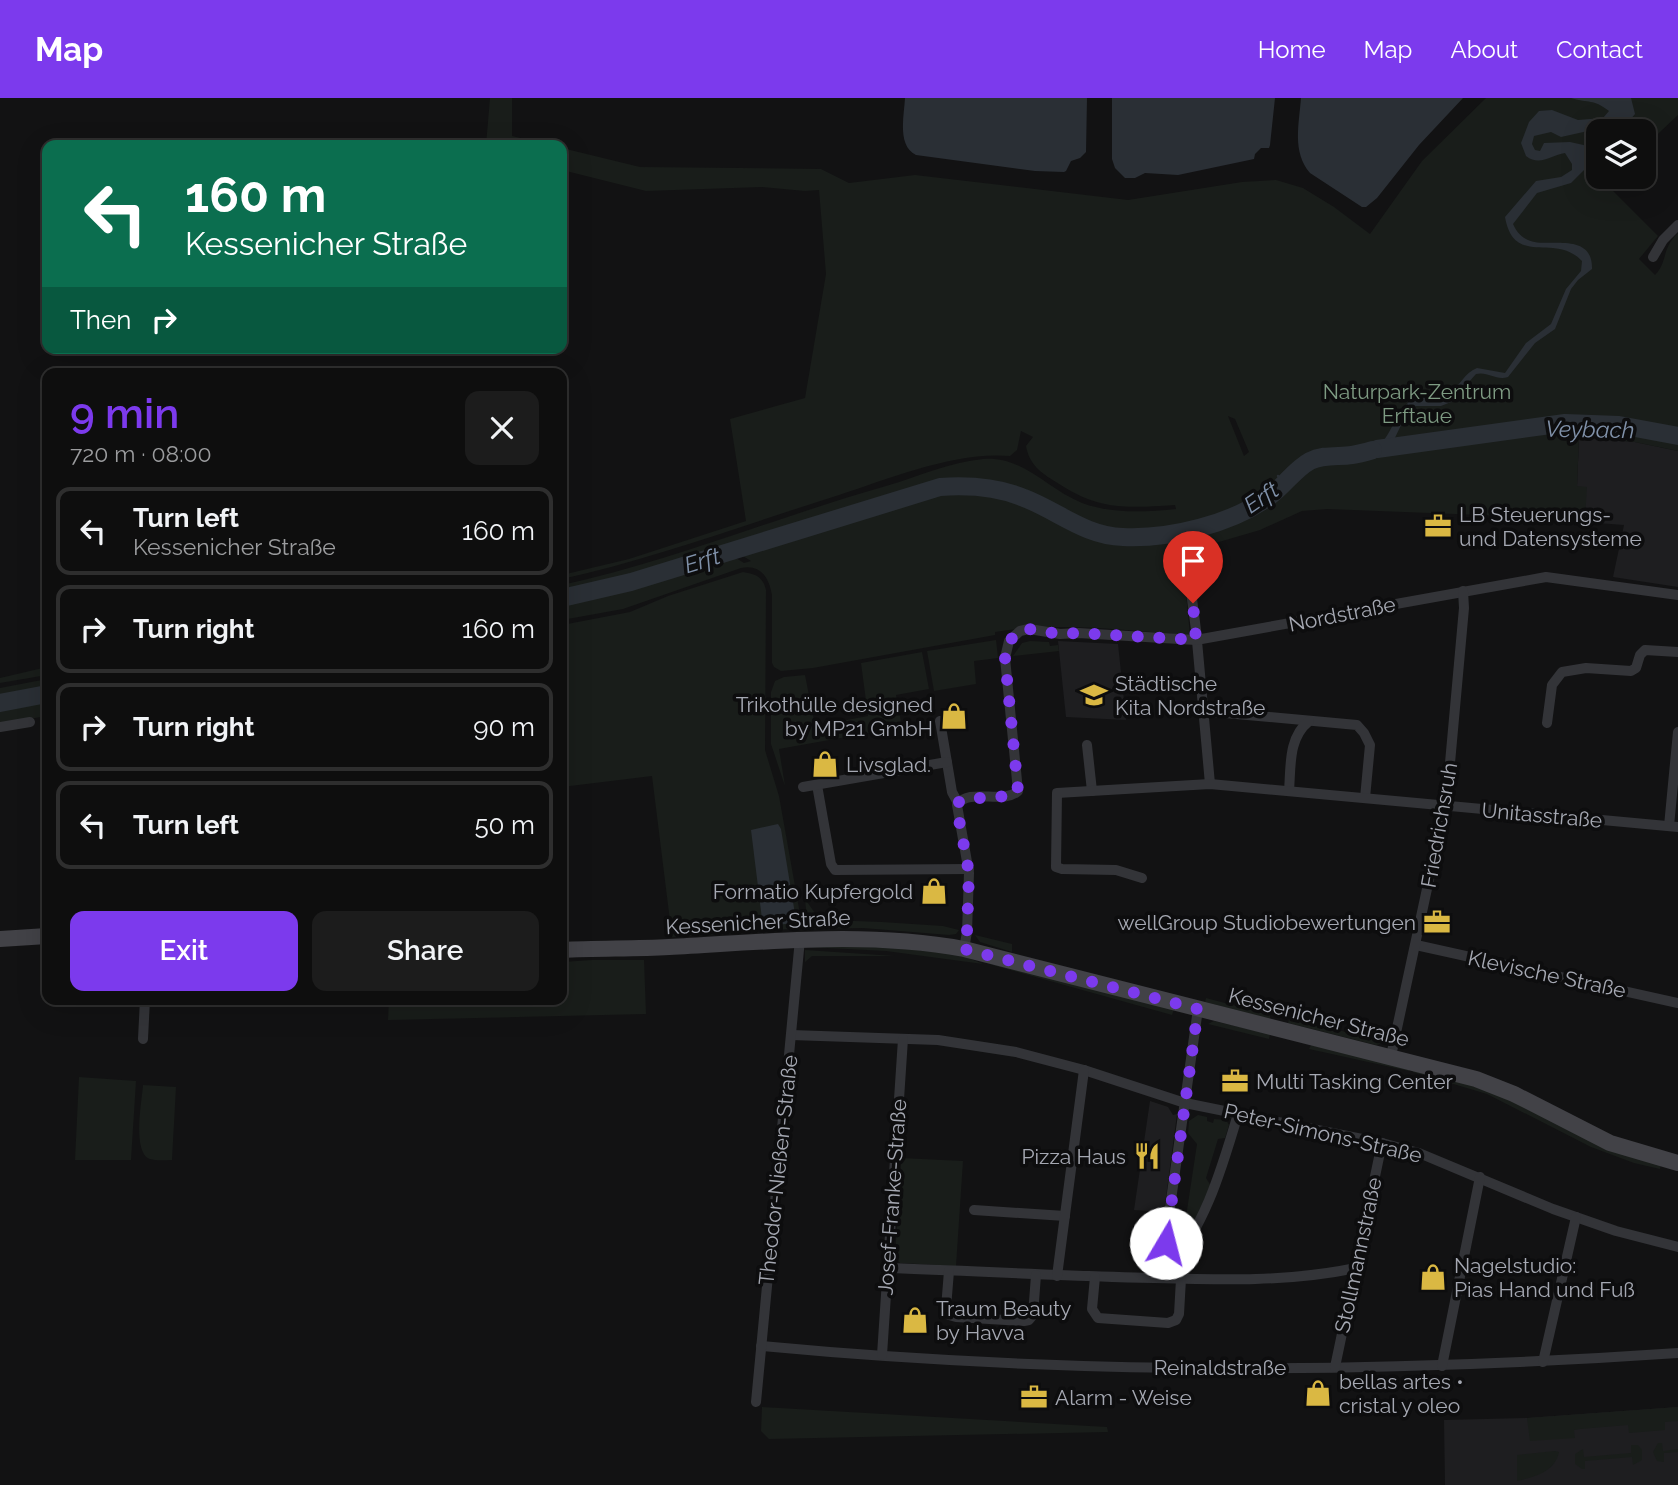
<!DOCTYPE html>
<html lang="en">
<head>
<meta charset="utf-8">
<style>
  body { margin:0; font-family:Raleway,sans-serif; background:#1c1c1c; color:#f1f3f6; height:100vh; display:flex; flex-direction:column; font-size:26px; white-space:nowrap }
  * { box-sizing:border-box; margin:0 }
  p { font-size:23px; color:#9b9c9e }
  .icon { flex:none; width:38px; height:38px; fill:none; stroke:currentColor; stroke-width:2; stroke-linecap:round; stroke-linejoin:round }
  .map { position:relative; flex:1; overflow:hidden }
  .sheet { position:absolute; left:42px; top:270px; width:525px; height:637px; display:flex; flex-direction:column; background:#0e0e0e; border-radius:14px; box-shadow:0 7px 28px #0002,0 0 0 2px #2e2e2e }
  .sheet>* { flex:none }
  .hud { position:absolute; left:42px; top:42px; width:525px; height:214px; border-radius:14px; box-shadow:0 7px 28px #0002,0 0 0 2px #2e2e2e; background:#0b6e4f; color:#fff; overflow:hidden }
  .buttons { position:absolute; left:1586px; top:21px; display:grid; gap:14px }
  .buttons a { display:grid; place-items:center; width:70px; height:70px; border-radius:14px; background:#0e0e0e; box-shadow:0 7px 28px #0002,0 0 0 2px #2e2e2e; font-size:35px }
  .pin { position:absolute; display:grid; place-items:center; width:60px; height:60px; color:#fff; margin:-72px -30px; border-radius:50% 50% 50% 0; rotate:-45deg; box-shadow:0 0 7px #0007 }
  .pin .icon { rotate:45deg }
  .me { position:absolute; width:77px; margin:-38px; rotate:8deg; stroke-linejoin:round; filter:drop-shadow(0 0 5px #0008) }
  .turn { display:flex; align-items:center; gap:24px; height:147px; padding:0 28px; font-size:32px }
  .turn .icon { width:91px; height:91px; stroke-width:2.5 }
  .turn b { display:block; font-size:49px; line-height:60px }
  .then { display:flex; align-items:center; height:66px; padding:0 28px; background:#0003; gap:14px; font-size:26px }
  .round { display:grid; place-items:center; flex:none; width:74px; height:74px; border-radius:14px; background:#1c1c1c }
  .headline { display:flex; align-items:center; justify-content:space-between; height:119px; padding:0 28px }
  h1 { font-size:42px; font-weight:600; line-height:52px; color:#7c3aed }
  .primary-button { display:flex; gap:14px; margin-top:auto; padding:14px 28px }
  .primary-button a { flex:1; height:80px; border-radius:14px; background:#7c3aed; color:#fff; font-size:28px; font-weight:600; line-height:80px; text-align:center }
  .primary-button a+a { background:#1c1c1c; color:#f1f3f6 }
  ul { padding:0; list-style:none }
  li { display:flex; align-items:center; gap:21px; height:88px; margin:0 14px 10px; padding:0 14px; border:4px solid #2e2e2e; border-radius:14px }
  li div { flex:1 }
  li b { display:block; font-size:26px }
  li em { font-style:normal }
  header { display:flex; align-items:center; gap:42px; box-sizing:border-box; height:98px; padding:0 35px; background:#7c3aed; color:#fff }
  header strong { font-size:33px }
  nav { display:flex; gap:38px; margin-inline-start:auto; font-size:24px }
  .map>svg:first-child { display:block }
  .built { fill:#1e1e20 }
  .green { fill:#191d1a; fill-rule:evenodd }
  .water { fill:#2a2f35 }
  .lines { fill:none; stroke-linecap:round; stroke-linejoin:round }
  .stream { stroke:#2a2f35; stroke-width:2.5 }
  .river { stroke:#2a2f35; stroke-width:18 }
  .minor { stroke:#333438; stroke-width:10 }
  .secondary { stroke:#424247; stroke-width:16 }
  .route { stroke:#7c3aed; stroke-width:12; stroke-dasharray:0 21.6 }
  .labels { text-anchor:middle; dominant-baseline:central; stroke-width:7; stroke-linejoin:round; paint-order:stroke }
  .park-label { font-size:21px; fill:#7e9b83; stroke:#0d0d0e }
  .poi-label { font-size:21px; fill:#a5a8b2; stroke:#0d0d0e; text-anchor:start }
  .street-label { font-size:21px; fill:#a5a8b2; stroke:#0d0d0e }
  .water-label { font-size:23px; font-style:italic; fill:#8091a9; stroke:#0d0d0e }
</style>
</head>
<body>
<header>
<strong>Map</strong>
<nav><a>Home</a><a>Map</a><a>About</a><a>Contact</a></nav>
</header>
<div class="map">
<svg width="1678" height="1387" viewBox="0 0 1678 1387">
  <rect width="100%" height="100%" fill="#121213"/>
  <g class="built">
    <path d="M1579 339 1635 344 1678 353V489L1613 479 1624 427 1584 424 1577 388Z"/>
    <path d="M1058 543 1118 546 1126 622 1066 619Z"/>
    <path d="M1150 1003 1168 1009 1173 1017 1177 1016 1164 1114 1134 1112Z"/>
    <path d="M1678 1309V1387H1445L1444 1322 1527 1320Z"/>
  </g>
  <g class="green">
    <path d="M490 0H512V38L550 47H486Z"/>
    <path d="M1486 0H1678V17L1643 50V33H1598V79H1613L1606 86 1658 138 1639 161 1655 177C1668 164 1661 151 1678 135V353L1635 344 1579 340 1577 388 1587 389 1585 421 1327 411 1302 413 1260 432 1195 451V444L1182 446 1174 450 1175 456 1183 464 1190 537C1126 533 1060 523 995 534V537L813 570 781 573 774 569 772 565V497C769 480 761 466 741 470L623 511 562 522V504L621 492 731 457 744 465 751 463 738 455 903 403 942 394 957 393 995 396 1024 404 1096 440 1142 443 1181 437 1180 429 1126 435 1100 432 1081 425 1037 400 1007 390 983 385 943 384 836 415 638 478 562 497V487C672 463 777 419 886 388 917 379 950 364 983 361 1024 358 1047 391 1082 405 1112 416 1145 414 1176 411L1175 407C1127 410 1099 413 1056 384 1041 375 1029 366 1026 348L1033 339 1021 333 1017 352 1010 358C957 353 890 380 839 397 747 426 656 460 562 481V477L629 461 746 423 730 321 805 300 826 176 819 92 805 93 762 89 646 93 562 72V50L640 69 821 71 849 85 915 77 1128 102 1242 84 1276 82 1303 90 1334 109 1370 136 1422 63ZM1228 318 1235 321 1249 354 1244 358Z"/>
    <path d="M743 474C756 476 763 479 766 492L765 652 779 698 800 816 798 828 789 831 743 834 742 832 737 835 672 839 652 678 562 689V527L630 514 668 498Z"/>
    <path d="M996 542 998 560 974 563 976 586 934 593 927 553Z"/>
    <path d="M1030 543 1049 544 1050 548 1058 547 1059 553 1013 558 1022 545Z"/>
    <path d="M922 554 929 591 896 597 902 629 779 651 785 688 771 646V594L775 583 784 579 805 577 815 628 868 618 861 565Z"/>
    <path d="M47 569V577L0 585V580Z"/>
    <path d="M47 581V592L0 601V590Z"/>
    <path d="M47 600V618L0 626V609Z"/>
    <path d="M805 801 817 818 829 822 882 824 943 828 959 832 956 836 949 837 863 830 812 831 807 822Z"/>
    <path d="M975 837 1012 846V854L980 844Z"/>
    <path d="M896 847 964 858 983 866 886 853 808 849Z"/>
    <path d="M805 852 895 858H812L805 864Z"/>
    <path d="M592 862H644L646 916 388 922 389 901H562V864Z"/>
    <path d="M989 866 1011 869 1174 911 1172 917Z"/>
    <path d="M1206 900 1270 917V921L1205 904Z"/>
    <path d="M1289 921 1386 943 1387 944 1376 947 1288 925Z"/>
    <path d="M1214 923 1270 936 1269 941 1208 926Z"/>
    <path d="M1311 947 1409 970V973L1309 951Z"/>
    <path d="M1414 971 1474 986 1661 1066 1660 1071 1634 1065 1591 1049 1487 996 1413 974Z"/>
    <path d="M79 979 136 983 131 1062H75Z"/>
    <path d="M143 987 176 989 172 1062C166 1062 156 1063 150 1061 132 1054 142 1002 143 987Z"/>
    <path d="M1198 1017 1207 1019V1023L1213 1025 1214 1021 1226 1022 1229 1027 1225 1040 1218 1041 1206 1080 1211 1088 1200 1113 1173 1158H1171L1168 1154 1170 1138 1184 1132 1197 1046 1188 1035 1189 1023Z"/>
    <path d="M901 1060 963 1063 956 1168 900 1165 895 1158Z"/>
    <path d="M762 1309 1107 1329 1108 1334 769 1341 761 1333Z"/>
    <path d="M1678 1309V1323L1665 1324V1332L1629 1335 1628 1327 1580 1331 1574 1332 1575 1340 1530 1343 1527 1320Z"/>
    <path d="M1658 1345H1662L1663 1353 1678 1351V1354L1664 1355V1364L1657 1363 1653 1354Z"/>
    <path d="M1631 1347H1638L1642 1352V1362L1633 1367 1632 1359 1585 1363V1371H1582L1575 1366V1356L1583 1351 1584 1359 1631 1355Z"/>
    <path d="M1555 1353 1559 1354C1555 1374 1534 1379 1517 1383V1357Z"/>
  </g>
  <g class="water">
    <path d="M905 0H1087L1086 54 1080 60 1071 63 1066 73 1064 74 1035 73 916 57C897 48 904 18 905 0Z"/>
    <path d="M1112 0H1275L1270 47 1269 50H1261L1255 56 1254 61 1178 77 1145 75 1135 80H1125L1115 70 1112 61Z"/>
    <path d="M1301 0H1463L1419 47 1377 100 1366 109H1362L1310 75C1292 54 1299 26 1301 0Z"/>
    <path d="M1571 0H1631L1635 16 1629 23 1608 25 1588 33 1561 39 1551 34 1534 38 1532 46 1535 52 1540 53 1544 45 1570 44 1588 48 1593 59 1591 65 1571 85 1537 95 1513 126C1516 133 1521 139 1528 142 1545 151 1593 132 1592 171L1578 182 1571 191 1555 231 1535 245 1508 279C1496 283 1488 273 1476 276L1451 304 1441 308H1416L1404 321 1390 350 1363 362 1352 357 1371 346 1384 342C1394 329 1400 305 1417 300 1429 297 1436 306 1449 296 1460 288 1464 275 1477 270L1505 275 1526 245 1551 226 1566 191 1581 173 1582 163C1555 134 1514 170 1505 119L1536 83 1561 79 1572 72V66L1565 55C1551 57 1540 69 1526 58L1521 45 1529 24 1539 13 1552 12 1578 22 1603 20 1609 13C1592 0 1590 6 1571 0Z"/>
    <path d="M778 726 781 731 796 822 795 825 766 828 762 821 751 732Z"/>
  </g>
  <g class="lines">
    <path class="stream" d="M1278 378 1285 385"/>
    <g class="river">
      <path d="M1377 351 1565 325 1619 327 1678 338"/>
      <path d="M562 500 631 484 940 389C968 387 998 389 1024 400 1058 413 1085 438 1123 439 1170 441 1232 426 1270 398 1284 388 1295 371 1310 363 1323 356 1339 359 1352 357 1359 356 1366 354 1373 352"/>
      <path d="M0 605 47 596"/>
    </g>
    <g class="minor">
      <path d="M1653 159 1663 142 1678 127"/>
      <path d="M1184 439 1196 532 1210 686"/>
      <path d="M1203 613 1357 627 1364 635 1370 647 1365 700"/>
      <path d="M940 623 952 694 958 705"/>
      <path d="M1547 625 1552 587 1562 574 1586 570 1631 573 1636 570 1640 557 1645 552 1678 554"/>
      <path d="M0 629 30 624"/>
      <path d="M1087 647 1092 693"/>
      <path d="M817 687 831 766 835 772 969 771"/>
      <path d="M803 689 947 664"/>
      <path d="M1289 693C1291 668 1288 640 1309 623"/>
      <path d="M1669 728 1678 634"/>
      <path d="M1142 780 1116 772 1062 771 1056 769 1057 695 1210 686 1678 729"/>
      <path d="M1416 847 1678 905"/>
      <path d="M964 851 967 834 969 775 957 707C969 689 1003 707 1018 693L1005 560 1009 543 1020 533 1029 531 1060 536 1078 535 1196 542 1546 479 1678 497"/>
      <path d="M791 937 938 942 1016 954 1084 972 1185 1005 1382 1045 1419 1055 1553 1111 1616 1133 1678 1149"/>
      <path d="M143 941 145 901"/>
      <path d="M1391 958 1447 698 1464 510 1463 493"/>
      <path d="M974 1112 1065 1118"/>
      <path d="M888 1170C977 1173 1065 1178 1154 1180 1222 1182 1289 1184 1356 1170"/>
      <path d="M949 1173 946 1210 949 1217 956 1219 1024 1223 1029 1222 1033 1217 1036 1177"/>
      <path d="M1057 1178 1084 972"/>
      <path d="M1095 1179 1092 1211 1098 1220 1168 1225 1176 1222 1179 1216 1181 1181"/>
      <path d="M1160 1180 1198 911"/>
      <path d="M1160 1180C1203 1135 1221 1074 1238 1016"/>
      <path d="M761 1248C1066 1277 1373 1276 1678 1255"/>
      <path d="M882 1257 903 941"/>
      <path d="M1543 1264 1576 1119"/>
      <path d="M1442 1268 1480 1079"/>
      <path d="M1335 1269 1382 1045"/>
      <path d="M756 1304 800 841"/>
    </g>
    <g class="secondary">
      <path d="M0 841 47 838"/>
      <path d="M562 852C598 850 633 851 669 849 768 844 866 833 964 851L1476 981 1514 996 1610 1045 1678 1065"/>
    </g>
  </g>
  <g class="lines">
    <path class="route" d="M1166 1145 1198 911 964 851 967 834 969 775 957 711 959 704 965 701 1009 698 1018 693 1005 560 1009 543 1020 533 1029 531 1060 536 1078 535 1196 542 1193 505"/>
  </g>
  <defs>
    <symbol id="office-bare" viewBox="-9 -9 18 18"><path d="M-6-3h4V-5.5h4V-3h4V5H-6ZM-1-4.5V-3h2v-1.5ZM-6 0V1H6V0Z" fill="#dab843" stroke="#0d0d0e" stroke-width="2.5" paint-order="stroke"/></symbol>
    <symbol id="school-bare" viewBox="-9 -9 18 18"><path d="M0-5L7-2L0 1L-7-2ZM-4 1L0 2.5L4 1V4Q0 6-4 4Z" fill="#dab843" stroke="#0d0d0e" stroke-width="2.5" paint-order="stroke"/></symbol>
    <symbol id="shop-bare" viewBox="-9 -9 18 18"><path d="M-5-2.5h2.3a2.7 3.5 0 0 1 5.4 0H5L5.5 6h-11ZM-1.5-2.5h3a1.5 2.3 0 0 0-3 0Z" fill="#dab843" stroke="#0d0d0e" stroke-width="2.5" paint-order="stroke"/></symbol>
    <symbol id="restaurant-bare" viewBox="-9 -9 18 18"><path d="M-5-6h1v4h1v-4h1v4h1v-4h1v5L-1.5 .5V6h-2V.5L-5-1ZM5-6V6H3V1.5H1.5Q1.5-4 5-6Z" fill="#dab843" stroke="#0d0d0e" stroke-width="2.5" paint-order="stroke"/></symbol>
  </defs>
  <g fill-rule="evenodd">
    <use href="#office-bare" x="1419" y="409" width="38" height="38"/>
    <use href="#school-bare" x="1075" y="578" width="38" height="38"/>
    <use href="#shop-bare" x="935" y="599" width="38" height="38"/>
    <use href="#shop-bare" x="806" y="647" width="38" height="38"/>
    <use href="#shop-bare" x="915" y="774" width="38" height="38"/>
    <use href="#office-bare" x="1418" y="805" width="38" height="38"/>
    <use href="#office-bare" x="1216" y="964" width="38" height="38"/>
    <use href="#restaurant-bare" x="1128" y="1039" width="38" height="38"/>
    <use href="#shop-bare" x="1414" y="1160" width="38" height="38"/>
    <use href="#shop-bare" x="896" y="1203" width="38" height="38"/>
    <use href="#shop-bare" x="1299" y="1276" width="38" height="38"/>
    <use href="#office-bare" x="1015" y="1280" width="38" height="38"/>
  </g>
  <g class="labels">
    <g class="park-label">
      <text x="1417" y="293">Naturpark-Zentrum<tspan x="1417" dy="24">Erftaue</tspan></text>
    </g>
    <g class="poi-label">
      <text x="1459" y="416">LB Steuerungs-<tspan x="1459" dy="24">und Datensysteme</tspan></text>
      <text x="1115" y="585">Städtische<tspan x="1115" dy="24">Kita Nordstraße</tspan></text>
      <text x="933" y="606" text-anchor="end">Trikothülle designed<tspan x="933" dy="24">by MP21 GmbH</tspan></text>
      <text x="846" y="666">Livsglad.</text>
      <text x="913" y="793" text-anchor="end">Formatio Kupfergold</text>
      <text x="1416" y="824" text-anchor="end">wellGroup Studiobewertungen</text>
      <text x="1256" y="983">Multi Tasking Center</text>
      <text x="1126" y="1058" text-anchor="end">Pizza Haus</text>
      <text x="1454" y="1167">Nagelstudio:<tspan x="1454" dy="24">Pias Hand und Fuß</tspan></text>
      <text x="936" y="1210">Traum Beauty<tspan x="936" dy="24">by Havva</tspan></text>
      <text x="1339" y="1283">bellas artes •<tspan x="1339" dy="24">cristal y oleo</tspan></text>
      <text x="1055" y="1299">Alarm - Weise</text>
    </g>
    <g class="street-label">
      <text transform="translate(1342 516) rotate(-11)">Nordstraße</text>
      <text transform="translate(1542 717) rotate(5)">Unitasstraße</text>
      <text transform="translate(1439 727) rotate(-80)">Friedrichsruh</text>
      <text transform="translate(758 824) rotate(-3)">Kessenicher Straße</text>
      <text transform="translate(1547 876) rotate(12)">Klevische Straße</text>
      <text transform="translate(1319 919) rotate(14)">Kessenicher Straße</text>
      <text transform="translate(1323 1035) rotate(13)">Peter-Simons-Straße</text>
      <text transform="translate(778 1072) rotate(-84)">Theodor-Nießen-Straße</text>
      <text transform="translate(892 1099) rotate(-86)">Josef-Franke-Straße</text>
      <text transform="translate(1358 1157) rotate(-78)">Stollmannstraße</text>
      <text x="1220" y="1269">Reinaldstraße</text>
    </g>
    <g class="water-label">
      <text transform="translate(1590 331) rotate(1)">Veybach</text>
      <text transform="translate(1261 399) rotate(-34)">Erft</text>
      <text transform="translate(702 462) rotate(-17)">Erft</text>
    </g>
  </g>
</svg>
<div class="buttons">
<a><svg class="icon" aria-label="layers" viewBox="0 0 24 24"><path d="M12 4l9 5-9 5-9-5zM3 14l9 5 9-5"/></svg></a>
</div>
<div class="pin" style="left:1193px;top:505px;background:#d93025"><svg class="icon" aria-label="arrive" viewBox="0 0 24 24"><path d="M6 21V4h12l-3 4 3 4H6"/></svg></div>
<svg class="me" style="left:1166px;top:1145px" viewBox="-20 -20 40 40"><circle r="19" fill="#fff"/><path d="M0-13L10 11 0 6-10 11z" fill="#7c3aed"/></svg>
<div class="hud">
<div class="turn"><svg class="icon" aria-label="left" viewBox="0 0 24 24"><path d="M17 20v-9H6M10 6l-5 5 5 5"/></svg><div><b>160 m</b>Kessenicher Straße</div></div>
<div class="then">Then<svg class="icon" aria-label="right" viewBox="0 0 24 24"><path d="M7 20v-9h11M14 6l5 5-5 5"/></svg></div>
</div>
<section class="sheet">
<div class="headline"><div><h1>9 min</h1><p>720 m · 08:00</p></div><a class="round"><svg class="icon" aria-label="close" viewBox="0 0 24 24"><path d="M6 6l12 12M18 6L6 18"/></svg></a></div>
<ul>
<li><svg class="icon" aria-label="left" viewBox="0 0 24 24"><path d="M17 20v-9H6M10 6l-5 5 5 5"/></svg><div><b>Turn left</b><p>Kessenicher Straße</p></div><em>160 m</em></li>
<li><svg class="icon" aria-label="right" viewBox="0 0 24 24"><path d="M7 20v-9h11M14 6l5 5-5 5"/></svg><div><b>Turn right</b></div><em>160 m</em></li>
<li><svg class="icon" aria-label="right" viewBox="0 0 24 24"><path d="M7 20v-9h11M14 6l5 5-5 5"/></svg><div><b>Turn right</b></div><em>90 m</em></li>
<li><svg class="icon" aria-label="left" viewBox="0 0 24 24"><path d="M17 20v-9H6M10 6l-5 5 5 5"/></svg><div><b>Turn left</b></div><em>50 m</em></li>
</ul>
<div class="primary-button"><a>Exit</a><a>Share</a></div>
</section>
</div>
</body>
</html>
